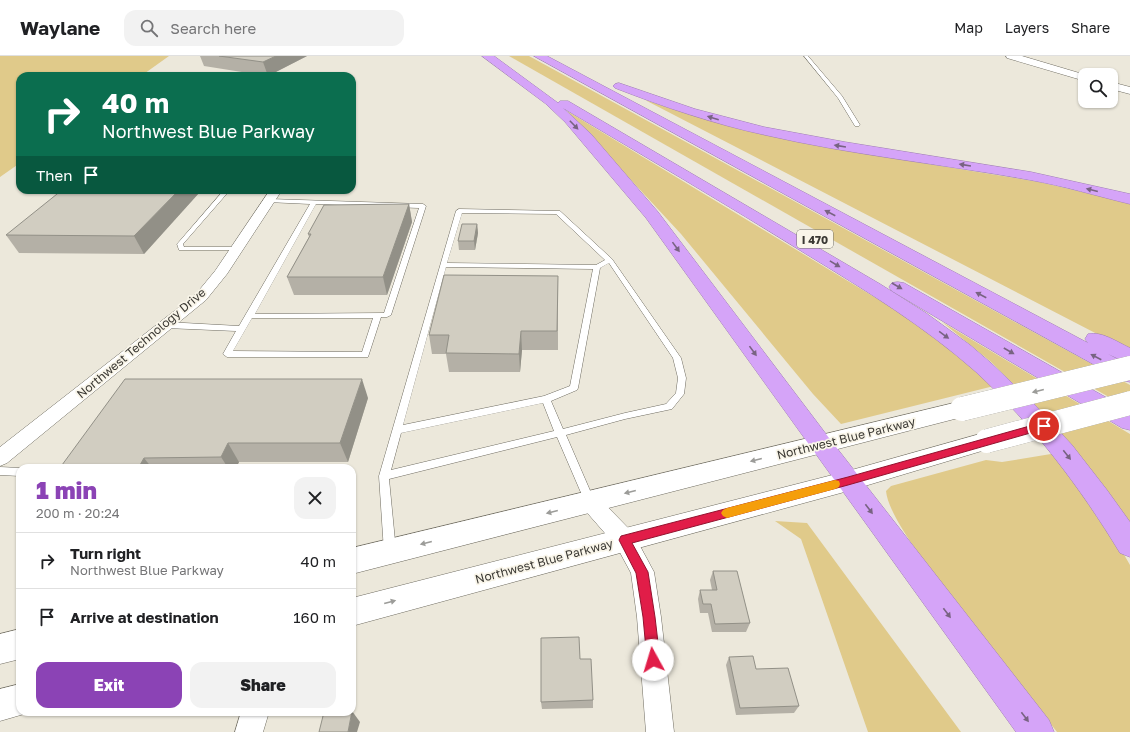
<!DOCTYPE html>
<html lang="en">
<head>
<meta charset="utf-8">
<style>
  body { margin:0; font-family:"Golos Text",sans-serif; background:#f2f2f2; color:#202124; height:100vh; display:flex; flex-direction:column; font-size:15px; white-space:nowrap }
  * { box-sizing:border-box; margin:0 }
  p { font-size:13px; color:#757577 }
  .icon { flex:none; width:22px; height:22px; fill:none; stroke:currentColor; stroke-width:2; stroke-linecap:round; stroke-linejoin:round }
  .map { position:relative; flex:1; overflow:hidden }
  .sheet { position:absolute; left:16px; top:408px; width:340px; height:252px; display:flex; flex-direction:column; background:#fff; border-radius:12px; box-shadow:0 1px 3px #0004 }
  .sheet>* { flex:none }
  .banner { position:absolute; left:16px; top:16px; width:340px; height:122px; border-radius:12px; box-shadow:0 1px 3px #0004; background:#0b6e4f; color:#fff; overflow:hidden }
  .controls { position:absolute; left:1078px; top:12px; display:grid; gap:8px }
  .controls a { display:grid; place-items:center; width:40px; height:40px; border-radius:8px; background:#fff; box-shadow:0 1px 3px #0004; font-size:20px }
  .pin { position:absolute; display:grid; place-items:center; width:34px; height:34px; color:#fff; margin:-17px; border:2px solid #fff; border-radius:50%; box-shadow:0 1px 4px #0007 }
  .me { position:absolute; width:44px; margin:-22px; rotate:354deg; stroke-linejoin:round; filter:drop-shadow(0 0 3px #0008) }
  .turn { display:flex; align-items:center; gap:14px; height:84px; padding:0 20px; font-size:18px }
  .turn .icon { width:52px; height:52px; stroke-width:2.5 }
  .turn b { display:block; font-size:28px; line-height:34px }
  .then { display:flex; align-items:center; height:38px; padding:0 20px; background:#0003; gap:8px; font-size:15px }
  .round { display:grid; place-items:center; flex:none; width:42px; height:42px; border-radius:12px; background:#f2f2f2 }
  .head { display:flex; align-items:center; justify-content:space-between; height:68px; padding:0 20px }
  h1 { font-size:24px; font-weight:800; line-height:30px; color:#8b43b5 }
  .primary-button { display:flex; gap:8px; margin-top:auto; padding:8px 20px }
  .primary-button a { flex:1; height:46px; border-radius:12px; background:#8b43b5; color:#fff; font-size:16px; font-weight:800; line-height:46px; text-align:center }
  .primary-button a+a { background:#f2f2f2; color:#202124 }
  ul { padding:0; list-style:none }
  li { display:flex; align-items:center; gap:12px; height:56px; padding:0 20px; border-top:1px solid #e0e0e0 }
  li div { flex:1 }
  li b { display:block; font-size:15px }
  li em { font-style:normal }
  header { display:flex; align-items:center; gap:24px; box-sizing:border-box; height:56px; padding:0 20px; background:#fff; border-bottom:1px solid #e0e0e0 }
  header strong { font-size:19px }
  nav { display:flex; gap:22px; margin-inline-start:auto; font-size:14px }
  .search { width:280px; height:36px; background:#f2f2f2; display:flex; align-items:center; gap:10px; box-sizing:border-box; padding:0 14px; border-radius:12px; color:#757577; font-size:15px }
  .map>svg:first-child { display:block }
  .green { fill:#e0ca8a }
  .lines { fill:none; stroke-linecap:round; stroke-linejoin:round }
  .service-casing { stroke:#6f6c61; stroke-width:1 }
  .minor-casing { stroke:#6f6c61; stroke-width:1 }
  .tertiary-casing { stroke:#6f6c61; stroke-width:1 }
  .motorway-casing { stroke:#9f7eb3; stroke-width:1 }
  .service { fill:#fff; fill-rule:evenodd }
  .minor { fill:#fff; fill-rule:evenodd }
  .tertiary { fill:#fff; fill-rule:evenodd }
  .motorway { fill:#d5a4f8; fill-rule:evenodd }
  .tertiary-bridge-casing { stroke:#6f6c61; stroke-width:24; stroke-linecap:butt }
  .tertiary-bridge { stroke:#fff; stroke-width:24 }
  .wall { fill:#b4b0a6 }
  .shaded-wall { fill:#929087 }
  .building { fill:#d1cdc1; stroke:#929087 }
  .oneway { fill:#786382 }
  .oneway2 { fill:#9c9c99 }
  .route { fill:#e11d48; stroke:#92132f }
  .slow { fill:#f59e0b }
  .labels { text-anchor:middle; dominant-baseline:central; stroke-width:3.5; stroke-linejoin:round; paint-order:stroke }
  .shield { fill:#f9f5e9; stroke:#73716a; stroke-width:1 }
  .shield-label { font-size:11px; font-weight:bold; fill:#3a3833 }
  .street-label { font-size:12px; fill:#3a3833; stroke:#f9f5e9 }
</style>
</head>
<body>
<header>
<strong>Waylane</strong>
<div class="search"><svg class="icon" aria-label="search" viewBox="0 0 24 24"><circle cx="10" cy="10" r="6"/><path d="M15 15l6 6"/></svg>Search here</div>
<nav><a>Map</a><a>Layers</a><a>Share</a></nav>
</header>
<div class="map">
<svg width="1130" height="676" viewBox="0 0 1130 676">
  <rect width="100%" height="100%" fill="#ece8db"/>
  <g class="green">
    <path d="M0 0H169L141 20H20V107L0 121Z"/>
    <path d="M509 0H529L1130 329V353Z"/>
    <path d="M645 44 673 53 795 85 842 94 1039 126 1130 147V295Z"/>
    <path d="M567 55 904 259 933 278 994 330 841 368 813 338 681 178Z"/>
    <path d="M942 266 1130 378V469L1074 392 1040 354 990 305Z"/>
    <path d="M1057 397 1100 457 1130 509V676H1057C1024 634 992 592 959 550 940 525 889 465 886 435L891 430 986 404 1002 406Z"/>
    <path d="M775 465 807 467 961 676H868L801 483Z"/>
  </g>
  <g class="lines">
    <defs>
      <g id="service">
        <path d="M804 0H808L842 40 860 69 859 70H855L838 42Z"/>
        <path d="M224 134H230L183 188 184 191H237L240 193 239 194H179L177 188 178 187Z"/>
        <path d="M269 143 423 148 426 150 391 259 387 261H381L368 301H227L223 298 236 275 166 272 162 269 166 266 239 270 310 148 267 146 266 145ZM316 148 419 152 384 257 255 258ZM252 262H373L362 296 233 295Z"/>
        <path d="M459 153 560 155 612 203 681 302 686 322 684 338 672 353 625 363 566 379 595 446 594 449 590 450 586 449 585 446 557 381 389 423 396 495 394 499 390 500 386 499 384 495 379 420 456 155ZM462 157 556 158 605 204 596 209 447 207ZM609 207 673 302 678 322 676 337 666 348 625 357 563 373 551 345 577 334 578 332 600 212ZM446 211 593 213 570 330 544 340 403 369ZM543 347 554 375 391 414 401 377Z"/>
        <path d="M0 411 20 412V420L0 419Z"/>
      </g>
      <g id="minor">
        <path d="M270 134H282L227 218 206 244 7 407 0 410V391L196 238 215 215Z"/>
        <path d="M590 437 597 440 633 477 654 516 661 561 674 676H646L637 561 631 517 617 491 583 452 579 446 583 440Z"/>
        <path d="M241 656H269L263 676H235Z"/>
      </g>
      <g id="tertiary">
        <path d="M1006 0H1022L1086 19H1085V25L1007 2Z"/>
        <path d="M1111 26 1130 31V38L1111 33Z"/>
        <path d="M962 345 970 347 973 353 970 359 352 518V492Z"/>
        <path d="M987 376 995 379 999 385 995 391 848 435 352 570V542L848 415Z"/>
        <path d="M20 573V603L0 608V578Z"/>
        <path d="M20 628V656H31L0 665V633Z"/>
      </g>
      <g id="motorway">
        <path d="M482 0H494L558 47 560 45H568L880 228 926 257 970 289 991 307 1033 347 1072 389 1107 434 1130 466V501L1120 497C1080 431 1033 369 976 316 924 270 865 234 806 198 726 148 644 100 563 52L591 78 658 156 829 382 1049 664 1054 676H1016L646 162 565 66 546 48Z"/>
        <path d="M534 0H547L1088 287 1085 283 1088 278C1102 275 1117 286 1130 292V308L1108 298 1130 310V326L1122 324Z"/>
        <path d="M619 27 695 53 764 71 845 86 1031 116 1130 138V148C1097 140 1064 130 1030 124 942 108 852 99 765 79 714 68 664 51 615 32L613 30 615 28Z"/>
        <path d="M898 226 904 227 1130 355V374L1122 372 892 235 889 231 892 227Z"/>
      </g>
    </defs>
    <use href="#service" class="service-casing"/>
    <use href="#minor" class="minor-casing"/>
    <use href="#tertiary" class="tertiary-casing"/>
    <use href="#motorway" class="motorway-casing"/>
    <use href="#service" class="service"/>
    <use href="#minor" class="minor"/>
    <use href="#tertiary" class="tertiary"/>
    <use href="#motorway" class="motorway"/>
    <defs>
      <g id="tertiary-bridge">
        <path d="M962 353 1130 312"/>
        <path d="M987 385 1130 347"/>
      </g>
    </defs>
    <use href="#tertiary-bridge" class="tertiary-bridge-casing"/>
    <use href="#tertiary-bridge" class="tertiary-bridge"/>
  </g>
  <g class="wall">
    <path d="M200 0H307L268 20 204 10Z"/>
    <path d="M199 137 144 198 19 197 6 179Z"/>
    <path d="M409 148 412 166 387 239H294L287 221 309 181 308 178Z"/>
    <path d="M477 168 478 177 475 194H459L458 185Z"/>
    <path d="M558 220V294H522L520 316H449L446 298H432L429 279Z"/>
    <path d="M368 342 348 406H239L236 412H65L62 409Z"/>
    <path d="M713 515 750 567 746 576H712L708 557H700L698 543 700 534H712L710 524Z"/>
    <path d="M729 601 756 613 799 650 794 657 736 659 726 609Z"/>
    <path d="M580 603 593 644V652L542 653 541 646Z"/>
  </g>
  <g class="shaded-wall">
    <path d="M276 0H307L268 20 263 6Z"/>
    <path d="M179 134H197L199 137 144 198 134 180Z"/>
    <path d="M409 148 412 166 387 239 383 221Z"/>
    <path d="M477 168 478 177 475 194 474 185Z"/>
    <path d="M521 275 522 294 520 316 519 298Z"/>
    <path d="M362 323 368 342 348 406 340 387Z"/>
    <path d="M228 387 239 406 236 412H228L221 401Z"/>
    <path d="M144 402 152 412H143L140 409Z"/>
    <path d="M352 655 360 666 357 676H348Z"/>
  </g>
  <g class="building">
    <path d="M219 0H276L263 6Z"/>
    <path d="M62 134H179L134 180 6 179Z"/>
    <path d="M409 148 383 221H287L311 178H308L324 149Z"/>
    <path d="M462 168H477L474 185H458Z"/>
    <path d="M444 219 558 220 557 275H521L519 298 446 297 449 279H429Z"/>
    <path d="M125 323H362L340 387H228L221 401 144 402 140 409H62Z"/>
    <path d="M713 515H737L750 567 715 568 711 548H703L700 534H717Z"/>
    <path d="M579 581 580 603H591L593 644 541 646V582Z"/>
    <path d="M753 600 756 613 788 612 799 650 740 652 729 601Z"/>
    <path d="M352 655 348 676H319L324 656H352Z"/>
  </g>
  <defs><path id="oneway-solid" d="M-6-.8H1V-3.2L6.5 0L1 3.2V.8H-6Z"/></defs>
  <g class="oneway">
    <use href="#oneway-solid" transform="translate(713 62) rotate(-163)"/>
    <use href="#oneway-solid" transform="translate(574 69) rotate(46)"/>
    <use href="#oneway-solid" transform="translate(840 90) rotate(-171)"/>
    <use href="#oneway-solid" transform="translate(965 109) rotate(-171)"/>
    <use href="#oneway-solid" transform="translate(1092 134) rotate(-166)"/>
    <use href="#oneway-solid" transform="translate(830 157) rotate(-152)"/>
    <use href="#oneway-solid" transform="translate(676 191) rotate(54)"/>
    <use href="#oneway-solid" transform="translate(835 208) rotate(31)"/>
    <use href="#oneway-solid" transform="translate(897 230) rotate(30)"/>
    <use href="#oneway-solid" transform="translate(981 239) rotate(-152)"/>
    <use href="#oneway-solid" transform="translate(944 279) rotate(36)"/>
    <use href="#oneway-solid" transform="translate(753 295) rotate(54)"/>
    <use href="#oneway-solid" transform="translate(1009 295) rotate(30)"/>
    <use href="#oneway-solid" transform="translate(1096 301) rotate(-152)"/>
    <use href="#oneway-solid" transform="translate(1067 399) rotate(52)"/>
    <use href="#oneway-solid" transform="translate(869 453) rotate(53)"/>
    <use href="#oneway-solid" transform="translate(947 557) rotate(53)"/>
    <use href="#oneway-solid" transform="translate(1025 661) rotate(53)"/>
  </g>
  <g class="oneway2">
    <use href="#oneway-solid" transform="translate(1038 335) rotate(166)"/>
    <use href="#oneway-solid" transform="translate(756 404) rotate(166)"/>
    <use href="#oneway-solid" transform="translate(630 436) rotate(166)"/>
    <use href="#oneway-solid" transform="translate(552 456) rotate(166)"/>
    <use href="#oneway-solid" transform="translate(426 487) rotate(166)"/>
    <use href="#oneway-solid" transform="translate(390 546) rotate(-15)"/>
  </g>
  <path class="route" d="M1044 366 1048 367 1049 370 1048 372 848 429 632 487 648 516 655 561 660 604 658 609 653 610 649 609 647 604 643 561 636 517 619 484 621 480 848 421Z"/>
  <path class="slow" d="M835 424 839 425 840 428 839 431 835 433 727 462 723 460 721 457 723 454 727 452Z"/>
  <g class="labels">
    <rect class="shield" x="797" y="174" width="36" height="18" rx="3"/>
    <g class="shield-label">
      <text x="815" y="183">I 470</text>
    </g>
    <g class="street-label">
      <text transform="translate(141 287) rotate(-40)">Northwest Technology Drive</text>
      <text transform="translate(846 382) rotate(-14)">Northwest Blue Parkway</text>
      <text transform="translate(544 505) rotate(-15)">Northwest Blue Parkway</text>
    </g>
  </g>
</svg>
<div class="controls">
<a><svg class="icon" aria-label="search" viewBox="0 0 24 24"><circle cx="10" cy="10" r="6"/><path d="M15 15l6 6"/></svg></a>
</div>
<div class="pin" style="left:1044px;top:370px;background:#d93025"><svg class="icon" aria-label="arrive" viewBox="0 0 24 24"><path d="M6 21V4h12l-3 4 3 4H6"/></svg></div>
<svg class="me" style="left:653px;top:604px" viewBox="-20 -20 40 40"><circle r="19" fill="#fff"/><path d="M0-13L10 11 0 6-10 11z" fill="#e11d48"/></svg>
<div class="banner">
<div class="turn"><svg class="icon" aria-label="right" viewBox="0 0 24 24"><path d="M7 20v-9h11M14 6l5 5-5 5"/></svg><div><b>40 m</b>Northwest Blue Parkway</div></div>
<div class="then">Then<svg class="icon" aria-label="arrive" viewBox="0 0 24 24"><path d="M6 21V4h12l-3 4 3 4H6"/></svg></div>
</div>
<section class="sheet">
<div class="head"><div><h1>1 min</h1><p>200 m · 20:24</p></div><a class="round"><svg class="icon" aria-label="close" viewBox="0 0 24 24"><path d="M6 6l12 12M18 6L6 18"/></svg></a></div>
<ul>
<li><svg class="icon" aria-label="right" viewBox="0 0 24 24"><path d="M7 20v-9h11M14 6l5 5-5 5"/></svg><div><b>Turn right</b><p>Northwest Blue Parkway</p></div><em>40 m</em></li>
<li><svg class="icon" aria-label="arrive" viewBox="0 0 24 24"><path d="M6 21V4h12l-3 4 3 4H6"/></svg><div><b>Arrive at destination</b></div><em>160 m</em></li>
</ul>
<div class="primary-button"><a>Exit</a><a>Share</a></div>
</section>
</div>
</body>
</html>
